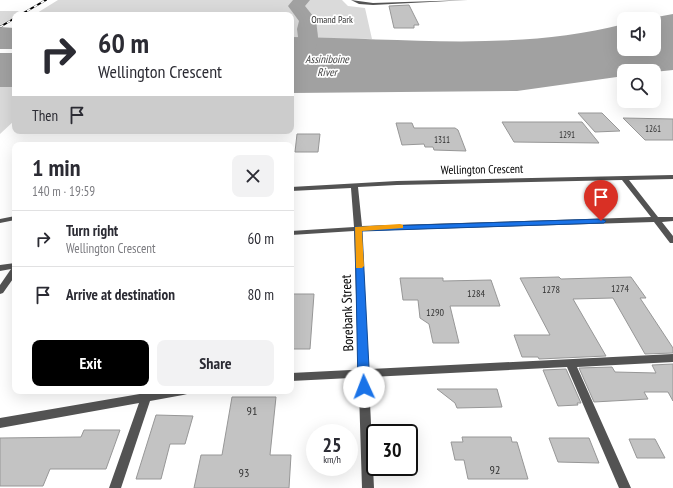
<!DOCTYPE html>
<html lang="en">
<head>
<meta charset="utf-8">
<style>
  body { margin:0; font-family:"PT Sans Narrow",sans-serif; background:#f2f2f3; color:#2b2b33; height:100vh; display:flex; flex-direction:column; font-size:15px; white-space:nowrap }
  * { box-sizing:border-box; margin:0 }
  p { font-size:13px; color:#7c7c81 }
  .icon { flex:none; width:22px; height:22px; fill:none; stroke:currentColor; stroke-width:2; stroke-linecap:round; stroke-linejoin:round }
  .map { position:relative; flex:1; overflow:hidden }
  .details { position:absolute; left:12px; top:142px; width:282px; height:252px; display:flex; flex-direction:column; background:#fff; border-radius:8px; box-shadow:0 4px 16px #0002 }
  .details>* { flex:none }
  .guide { position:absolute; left:12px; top:12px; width:282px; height:122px; border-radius:8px; box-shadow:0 4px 16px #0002; background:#fff; color:#2b2b33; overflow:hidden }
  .tools { position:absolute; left:617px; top:12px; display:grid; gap:8px }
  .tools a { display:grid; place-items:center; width:44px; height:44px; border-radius:8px; background:#fff; box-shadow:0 4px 16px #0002; font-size:20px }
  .speed { position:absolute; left:306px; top:424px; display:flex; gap:8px; font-size:20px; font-weight:700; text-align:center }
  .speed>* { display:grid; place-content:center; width:52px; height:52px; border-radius:50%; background:#fff; box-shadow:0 4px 16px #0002; line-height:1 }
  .speed small { font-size:10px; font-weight:400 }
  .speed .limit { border:2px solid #111; border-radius:6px; background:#fff; color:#111 }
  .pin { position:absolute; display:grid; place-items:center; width:34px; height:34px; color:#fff; margin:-41px -17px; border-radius:50% 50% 50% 0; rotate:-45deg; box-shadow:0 0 4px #0007 }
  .pin .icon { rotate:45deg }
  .me { position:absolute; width:44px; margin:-22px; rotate:358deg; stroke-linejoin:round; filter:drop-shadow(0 0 3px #0008) }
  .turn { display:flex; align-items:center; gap:14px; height:84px; padding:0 20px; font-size:18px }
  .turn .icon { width:52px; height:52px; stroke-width:2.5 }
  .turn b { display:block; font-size:28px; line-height:34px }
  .then { display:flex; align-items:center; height:38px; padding:0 20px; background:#0003; gap:8px; font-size:15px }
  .round { display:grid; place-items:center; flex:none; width:42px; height:42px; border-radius:8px; background:#f2f2f3 }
  .head { display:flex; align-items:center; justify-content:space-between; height:68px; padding:0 20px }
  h1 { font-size:24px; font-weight:800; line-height:30px }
  .button { display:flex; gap:8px; margin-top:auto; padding:8px 20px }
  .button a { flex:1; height:46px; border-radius:8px; background:#000; color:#fff; font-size:16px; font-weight:800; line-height:46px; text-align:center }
  .button a+a { background:#f2f2f3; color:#2b2b33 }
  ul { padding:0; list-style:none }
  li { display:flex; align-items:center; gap:12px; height:56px; padding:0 20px; border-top:1px solid #e1e1e2 }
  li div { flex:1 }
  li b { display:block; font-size:15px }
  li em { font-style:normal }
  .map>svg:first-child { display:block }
  .green { fill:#dadada }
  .water { fill:#a1a1a1 }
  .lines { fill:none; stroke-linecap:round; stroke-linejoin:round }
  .river { fill:#a1a1a1; fill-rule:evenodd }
  .building { fill:#c3c3c3; stroke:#979797 }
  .lane { fill:#535353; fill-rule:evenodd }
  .street { fill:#535353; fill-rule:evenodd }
  .rail-casing { stroke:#000; stroke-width:2 }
  .rail { stroke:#fff; stroke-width:1.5; stroke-dasharray:4; stroke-linecap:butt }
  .route { fill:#1a73e8; stroke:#114b97 }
  .slow { fill:#f59e0b }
  .labels { text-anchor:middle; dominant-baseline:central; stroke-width:3.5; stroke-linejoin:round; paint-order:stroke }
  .far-number-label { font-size:9px; fill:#313131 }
  .far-park-label { font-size:10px; fill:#313131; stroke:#fff }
  .number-label { font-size:10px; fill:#313131 }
  .far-water-label { font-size:11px; font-style:italic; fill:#424242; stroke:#fff }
  .street-label { font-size:12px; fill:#000; stroke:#fff }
  .near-number-label { font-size:12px; fill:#313131 }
  .near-street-label { font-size:14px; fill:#000; stroke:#fff }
</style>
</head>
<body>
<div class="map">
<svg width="673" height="488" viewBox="0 0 673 488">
  <rect width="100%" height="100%" fill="#fff"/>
  <g class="green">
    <path d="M58 0H342L348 6 365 8 372 39 291 37V15H15V19H11L0 25V11H19L16 13H37Z"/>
    <path d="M0 87H15V120L0 134Z"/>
  </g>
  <g class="water">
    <path d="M673 14V70L654 72 624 71V76L517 91 291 93V37C402 38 515 52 624 24V49H654V19H646Z"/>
    <path d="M0 27 15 28V49H0Z"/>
    <rect x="0" y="53" width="15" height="34"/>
  </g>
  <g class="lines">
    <path class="river" d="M293 0H310L305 6 317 21C316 28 318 31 318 38 317 46 313 60 309 67L301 69 293 67 291 63 298 37 297 29 299 21 288 6Z"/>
  </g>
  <g class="building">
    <path d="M409 5 419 25H414V28H394L389 6Z"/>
    <path d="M578 113H602L620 131 595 132Z"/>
    <path d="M623 118 673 119V140H645Z"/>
    <path d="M502 122H582L599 143 514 142Z"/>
    <path d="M396 123H412L414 128H455L458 130 466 151 434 150 433 147H425L424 144 402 145Z"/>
    <path d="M297 134H320L318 152H295Z"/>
    <path d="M559 277 561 279 631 277 646 298H640L673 348V353L645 354 613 298 573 299 606 356 539 359 538 357H522L514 335H550L520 278Z"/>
    <path d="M400 278H443V281L491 280 500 306H450L459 343H433L429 324 420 318 418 300H403Z"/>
    <path d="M291 294H314L310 349H291Z"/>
    <path d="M673 364V401L668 392H644L648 399 594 402 579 368 612 367 615 372 656 373 652 365Z"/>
    <path d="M566 369 581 403H577L578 405 558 406 543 370Z"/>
    <path d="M437 389H497L502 407 457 408 455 403Z"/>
    <path d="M232 397H276L270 455H291L289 488H194L201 455H222Z"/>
    <path d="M156 415 193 416 185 444H170L161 479H136Z"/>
    <path d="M84 430H120L106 469H50L43 486H0V438L81 437Z"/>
    <path d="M462 437H511L512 442H517L528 479H468L464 460H455L451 442H463Z"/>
    <path d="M549 438H589L599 463 558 462Z"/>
    <path d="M629 439H655L665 458H637Z"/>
  </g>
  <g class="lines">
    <g class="lane">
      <path d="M673 354V362L577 367 631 488H619L567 367 291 381V373Z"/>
      <path d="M157 391H188L187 394 183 395 150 401 121 488H109L139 403 0 428V418Z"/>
    </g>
    <g class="street">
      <path d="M351 0 373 3 468 0 373 5 359 4Z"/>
      <path d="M673 175V179L629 180 658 217H673V221L662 222 673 236V243H670L654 222 362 231 374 488H362L354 231 291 235V231L354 227 351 188 291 191V187L397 181ZM622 180 651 217 362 226 358 187 397 185Z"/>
      <path d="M15 216V220L0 223V219Z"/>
      <path d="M15 263V276L3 293 0 294V285L11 269 0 271V265Z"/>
    </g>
    <defs>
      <g id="rail">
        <path d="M20 15 46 0"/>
        <path d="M0 27 15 18"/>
      </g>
    </defs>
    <use href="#rail" class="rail-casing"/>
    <use href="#rail" class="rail"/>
  </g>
  <path class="route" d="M601 219 606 221 604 223 362 231 370 387 368 391 364 392 360 391 358 387 355 227Z"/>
  <path class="slow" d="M400 224 403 225V228L362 231 364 266 362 268H356L355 227Z"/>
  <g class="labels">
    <g class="far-number-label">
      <text x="653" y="128">1261</text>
      <text x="567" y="134">1291</text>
      <text x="442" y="139">1311</text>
    </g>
    <g class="far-park-label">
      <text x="332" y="19">Omand Park</text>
    </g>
    <g class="number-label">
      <text x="620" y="288">1274</text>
      <text x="551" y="289">1278</text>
      <text x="476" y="293">1284</text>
      <text x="435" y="312">1290</text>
    </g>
    <g class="far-water-label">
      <text x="327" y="59">Assiniboine<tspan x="327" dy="13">River</tspan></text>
    </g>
    <g class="street-label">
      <text transform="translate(482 169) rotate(-1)">Wellington Crescent</text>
    </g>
    <g class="near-number-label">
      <text x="252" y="410">91</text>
      <text x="495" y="469">92</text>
      <text x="244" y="472">93</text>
    </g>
    <g class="near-street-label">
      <text transform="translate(347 313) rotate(-92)">Borebank Street</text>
    </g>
  </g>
</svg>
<div class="tools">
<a><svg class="icon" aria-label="sound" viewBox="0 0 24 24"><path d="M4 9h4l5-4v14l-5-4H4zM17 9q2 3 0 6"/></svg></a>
<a><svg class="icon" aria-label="search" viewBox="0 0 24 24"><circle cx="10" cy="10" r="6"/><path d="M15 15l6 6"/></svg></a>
</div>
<div class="speed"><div>25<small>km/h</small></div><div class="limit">30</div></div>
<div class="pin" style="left:601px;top:221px;background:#d93025"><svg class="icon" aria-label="arrive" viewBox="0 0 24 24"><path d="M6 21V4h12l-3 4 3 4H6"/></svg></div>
<svg class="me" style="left:364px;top:387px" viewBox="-20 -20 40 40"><circle r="19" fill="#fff"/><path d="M0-13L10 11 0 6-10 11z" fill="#1a73e8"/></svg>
<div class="guide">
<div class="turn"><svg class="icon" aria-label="right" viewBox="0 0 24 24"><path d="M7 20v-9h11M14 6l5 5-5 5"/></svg><div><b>60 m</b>Wellington Crescent</div></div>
<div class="then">Then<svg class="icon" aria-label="arrive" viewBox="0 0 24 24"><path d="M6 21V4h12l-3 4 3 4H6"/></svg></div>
</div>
<section class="details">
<div class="head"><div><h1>1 min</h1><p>140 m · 19:59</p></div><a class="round"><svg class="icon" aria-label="close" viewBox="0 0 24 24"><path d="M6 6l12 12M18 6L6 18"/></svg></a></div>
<ul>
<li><svg class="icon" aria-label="right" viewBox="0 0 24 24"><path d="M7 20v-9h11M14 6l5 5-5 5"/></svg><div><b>Turn right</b><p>Wellington Crescent</p></div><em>60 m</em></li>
<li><svg class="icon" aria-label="arrive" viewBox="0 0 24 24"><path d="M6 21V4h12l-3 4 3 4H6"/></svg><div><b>Arrive at destination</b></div><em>80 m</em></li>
</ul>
<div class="button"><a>Exit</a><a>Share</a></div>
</section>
</div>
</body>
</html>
